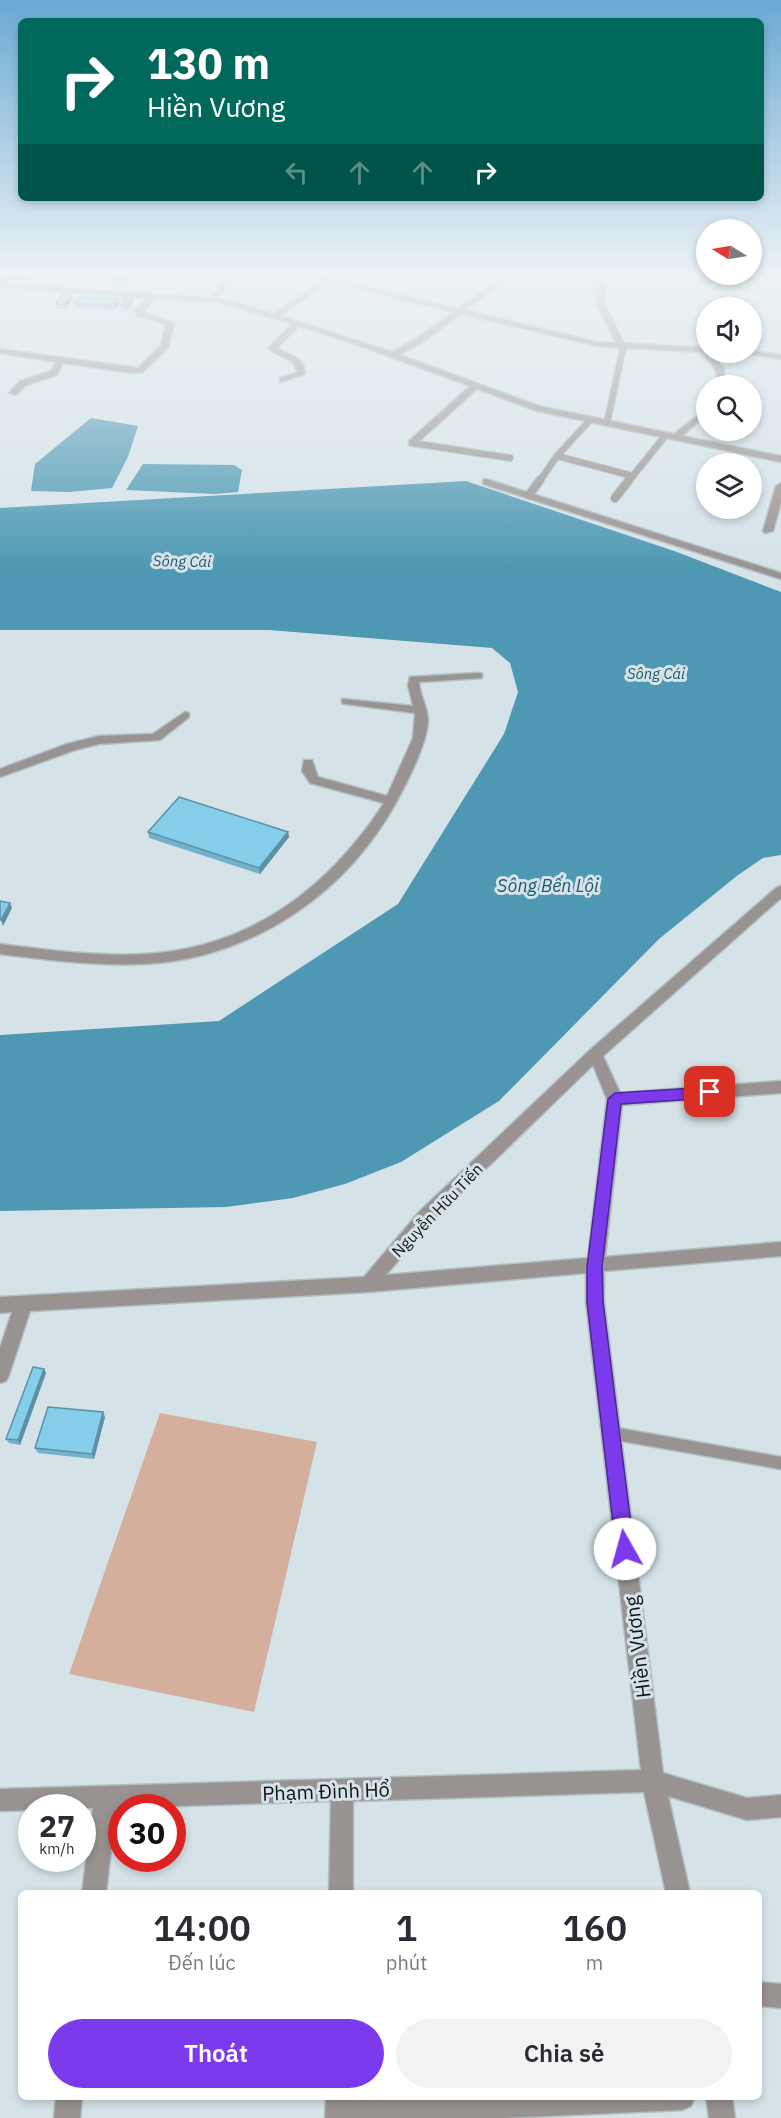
<!DOCTYPE html>
<html lang="vi">
<head>
<meta charset="utf-8">
<style>
  body { margin:0; font-family:"IBM Plex Sans",sans-serif; background:#f2f2f3; color:#2b2b33; height:100vh; display:flex; flex-direction:column; font-size:22px; white-space:nowrap }
  * { box-sizing:border-box; margin:0 }
  p { font-size:20px; color:#7c7c81 }
  .icon { flex:none; width:33px; height:33px; fill:none; stroke:currentColor; stroke-width:2; stroke-linecap:round; stroke-linejoin:round }
  .map { position:relative; flex:1; overflow:hidden }
  .sheet { position:absolute; left:18px; top:1890px; width:744px; height:210px; display:flex; flex-direction:column; background:#fff; border-radius:9px; box-shadow:0 3px 9px #0003 }
  .sheet>* { flex:none }
  .banner { position:absolute; left:18px; top:18px; width:746px; height:183px; border-radius:9px; box-shadow:0 3px 9px #0003; background:#00695c; color:#fff; overflow:hidden }
  .needle { width:39px; rotate:281deg }
  .controls { position:absolute; left:696px; top:219px; display:grid; gap:12px }
  .controls a { display:grid; place-items:center; width:66px; height:66px; border-radius:50%; background:#fff; box-shadow:0 3px 9px #0003; font-size:30px }
  .speed { position:absolute; left:18px; top:1794px; display:flex; gap:12px; font-size:30px; font-weight:700; text-align:center }
  .speed>* { display:grid; place-content:center; width:78px; height:78px; border-radius:50%; background:#fff; box-shadow:0 3px 9px #0003; line-height:1 }
  .speed small { font-size:15px; font-weight:400 }
  .speed .limit { border:9px solid #d22; background:#fff; color:#111 }
  .pin { position:absolute; display:grid; place-items:center; width:51px; height:51px; color:#fff; margin:-26px; border-radius:12px; box-shadow:0 3px 9px #0006 }
  .me { position:absolute; width:66px; margin:-33px; rotate:353deg; stroke-linejoin:round; filter:drop-shadow(0 0 4px #0008) }
  .turn { display:flex; align-items:center; gap:21px; height:126px; padding:0 30px; font-size:27px }
  .turn .icon { width:78px; height:78px; stroke-width:2.5 }
  .turn b { display:block; font-size:42px; line-height:51px }
  .lanes { display:flex; align-items:center; height:57px; padding:0 30px; background:#0003; justify-content:center; gap:30px; direction:ltr }
  .lanes .off { opacity:.35 }
  .eta { display:flex; justify-content:space-evenly; align-items:center; height:102px; text-align:center }
  .eta b { font-size:36px; font-weight:600; line-height:42px }
  .action { display:flex; gap:12px; margin-top:auto; padding:12px 30px }
  .action a { flex:1; height:69px; border-radius:36px; background:#7c3aed; color:#fff; font-size:24px; font-weight:600; line-height:69px; text-align:center }
  .action a+a { background:#f2f2f3; color:#2b2b33 }
  .map>svg:first-child { display:block }
  .green { fill:#d4af9d }
  .water { fill:#4e98b3 }
  .lines { fill:none; stroke-linecap:round; stroke-linejoin:round }
  .lane-far2-casing { stroke:#b1bec3; stroke-width:8 }
  .lane-far1-casing { stroke:#b1bec3; stroke-width:10 }
  .lane-casing { stroke:#b1bec3; stroke-width:15 }
  .street-casing { stroke:#b1bec3; stroke-width:3 }
  .primary-casing { stroke:#b1bec3; stroke-width:3 }
  .lane-far2 { stroke:#989290; stroke-width:6 }
  .lane-far1 { stroke:#989290; stroke-width:8 }
  .lane { stroke:#989290; stroke-width:12 }
  .street { fill:#989290; fill-rule:evenodd }
  .primary { fill:#5c534e; fill-rule:evenodd }
  .wall { fill:#72b1c9 }
  .shaded-wall { fill:#5c90a4 }
  .building { fill:#84ceea; stroke:#5c90a4; stroke-width:1.5 }
  .route { fill:#7c3aed; stroke:#51269a; stroke-width:1.5 }
  .labels { text-anchor:middle; dominant-baseline:central; stroke-width:6; stroke-linejoin:round; paint-order:stroke }
  .far-water-label { font-size:15px; font-style:italic; fill:#1d586c; stroke:#d5e3e9 }
  .street-label { font-size:16px; fill:#0f1315; stroke:#d5e3e9 }
  .water-label { font-size:18px; font-style:italic; fill:#1d586c; stroke:#d5e3e9 }
  .near-street-label { font-size:20px; fill:#0f1315; stroke:#d5e3e9 }
</style>
</head>
<body>
<div class="map">
<svg width="781" height="2118" viewBox="0 0 781 2118">
  <rect width="100%" height="100%" fill="#d5e3e9"/>
  <path class="green" d="M160 1413 317 1442 254 1712 69 1674Z"/>
  <g class="water">
    <path d="M91 418 138 426 128 457 112 488 69 492 31 491 35 464Z"/>
    <path d="M143 464 234 465 242 470 238 492 215 494 126 490Z"/>
    <path d="M466 481 677 552 781 592V855L763 858 738 875 659 939 499 1101 401 1162 345 1184 293 1198 226 1207 0 1211V1035L219 1021 398 904 504 734 518 692 510 663 492 648 269 630H0V508Z"/>
  </g>
  <g class="lines">
    <defs>
      <g id="lane-far2">
        <path d="M607 423 623 348"/>
        <path d="M412 443 510 458"/>
        <path d="M557 456 633 476"/>
        <path d="M539 482 557 456 590 420"/>
        <path d="M628 482 665 436"/>
      </g>
      <g id="lane-far1">
        <path d="M529 495 540 480"/>
        <path d="M615 498 629 480"/>
      </g>
      <path id="lane" d="M611 1433 781 1463"/>
      <g id="street">
        <path d="M233 271 240 273 218 298 274 314 322 281 287 271H301L328 278 339 271H349L335 279 458 309 509 271H518L465 310 597 342 616 343 597 305V286L576 271H585L605 285V305L624 343 706 348V352H710L723 367 727 386H719L715 368 701 352 627 348 623 350 619 348 597 346 461 314 426 340 400 355 539 406 674 434 706 409V415L682 436 781 456V462L537 411 477 389 415 445H409V441L470 386 355 344 299 326 277 348C290 356 304 356 305 374L280 382V378L297 373C296 357 278 358 268 348L292 324 223 303 155 298 143 313 174 323 168 348 143 372 132 373 63 363 57 375 26 385 16 395 9 393 20 381 51 371 56 362 0 353V349L138 368 161 345 166 324 137 316 135 311 147 298 0 287V283L211 298ZM330 282 453 312 420 336 392 352 281 316 312 293Z"/>
        <path d="M752 351 781 355V359L738 352Z"/>
        <path d="M486 479 781 573V579L483 484V480Z"/>
        <path d="M781 483V502L773 531 765 533 763 531 776 486Z"/>
        <path d="M478 673 482 674V678L419 682C420 696 428 708 428 721 427 747 399 799 385 821 333 903 243 959 145 964 96 966 48 960 0 954V944C48 950 97 957 146 954 250 948 329 888 384 803L310 783 302 771 304 760H312L318 777 387 796 413 738 415 713 346 704 342 703V699L413 706 408 685 410 677Z"/>
        <path d="M185 712 189 713V717L160 740 99 744 75 750 0 777V769L67 744 99 736 153 734Z"/>
        <path d="M781 886V898L603 1056 620 1093 781 1081V1093L622 1105 605 1257 781 1242V1256L604 1271V1302L663 1773 747 1798 781 1795V1817L747 1820 668 1796 690 1893H666L644 1792 353 1801V1893H329L331 1801 116 1808 106 1893H82L93 1808H32V1810L0 1811V1789L641 1770 586 1302V1273L368 1292 30 1311 9 1375 6 1381 0 1383V1348L12 1312 0 1313V1297L364 1277 420 1211 590 1050 776 888ZM593 1065 607 1099 588 1258 386 1275 432 1221Z"/>
        <path d="M759 1982 781 1984V2008L759 2006Z"/>
        <path d="M56 2097H82L80 2118H54Z"/>
        <path d="M326 2097H352V2100L410 2097H695L691 2106 682 2110 503 2118H325Z"/>
        <path d="M706 2097H732L735 2118H709Z"/>
      </g>
      <path id="primary" d="M63 271H89L0 282V278Z"/>
    </defs>
    <use href="#lane-far2" class="lane-far2-casing"/>
    <use href="#lane-far1" class="lane-far1-casing"/>
    <use href="#lane" class="lane-casing"/>
    <use href="#street" class="street-casing"/>
    <use href="#primary" class="primary-casing"/>
    <use href="#lane-far2" class="lane-far2"/>
    <use href="#lane-far1" class="lane-far1"/>
    <use href="#lane" class="lane"/>
    <use href="#street" class="street"/>
    <use href="#primary" class="primary"/>
  </g>
  <g class="wall">
    <path d="M181 271H200L193 278 181 277Z"/>
    <path d="M128 278 124 284H113L112 279Z"/>
    <path d="M72 294 73 299 65 309H56L55 304Z"/>
    <path d="M119 299V304L115 310 75 308 74 303Z"/>
    <path d="M133 302 128 311 122 310 121 305Z"/>
    <path d="M148 832H288L289 837 260 874 149 838Z"/>
    <path d="M44 1369 46 1373 20 1445 9 1443 6 1439Z"/>
    <path d="M105 1417 94 1459 38 1453 35 1448Z"/>
  </g>
  <g class="shaded-wall">
    <path d="M195 271H200L193 278V273Z"/>
    <path d="M128 273V278L124 284V279Z"/>
    <path d="M72 294 73 299 65 309 64 304Z"/>
    <path d="M132 297 133 302 128 311 127 306Z"/>
    <path d="M119 299V304L115 310 114 306Z"/>
    <path d="M288 832 289 837 260 874 259 868Z"/>
    <path d="M10 903 12 908 3 926 1 920Z"/>
    <path d="M44 1369 46 1373 20 1445 18 1440Z"/>
    <path d="M103 1412 105 1417 94 1459 92 1454Z"/>
  </g>
  <g class="building">
    <path d="M181 271H195L193 273 181 272Z"/>
    <path d="M116 273H128L124 279H112Z"/>
    <path d="M64 293 72 294 64 304H55Z"/>
    <path d="M79 297 119 299 114 306 74 303Z"/>
    <path d="M126 297H132L127 306 121 305Z"/>
    <path d="M179 797 288 832 259 868 148 832Z"/>
    <path d="M0 901 10 903 1 920H0Z"/>
    <path d="M33 1367 44 1369 18 1440 6 1439Z"/>
    <path d="M48 1407 103 1412 92 1454 35 1448Z"/>
  </g>
  <linearGradient id="sky" x2="0" y2="1"><stop stop-color="#6aa9d3"/><stop offset="0.48" stop-color="#ecf2f5"/><stop offset="1" stop-color="#ecf2f5" stop-opacity="0"/></linearGradient>
  <rect width="781" height="568" fill="url(#sky)"/>
  <path class="route" d="M710 1087 717 1092 710 1098 621 1104 602 1267 603 1302 634 1549 631 1556 625 1558 619 1556 616 1549 587 1302V1267L608 1099 615 1093Z"/>
  <g class="labels">
    <g class="far-water-label">
      <text transform="translate(182 561) rotate(1)">Sông Cái</text>
      <text x="656" y="673">Sông Cái</text>
    </g>
    <g class="street-label">
      <text transform="translate(437 1210) rotate(-46)">Nguyễn Hữu Tiến</text>
    </g>
    <g class="water-label">
      <text x="548" y="885">Sông Bến Lội</text>
    </g>
    <g class="near-street-label">
      <text transform="translate(637 1647) rotate(-97)">Hiền Vương</text>
      <text transform="translate(326 1791) rotate(-2)">Phạm Đình Hổ</text>
    </g>
  </g>
</svg>
<div class="controls">
<a><svg class="needle" viewBox="-14 -14 28 28"><path d="M0-13l5 13h-10z" fill="#e53935"/><path d="M0 13l5-13h-10z" fill="#7c7c81"/></svg></a>
<a><svg class="icon" aria-label="sound" viewBox="0 0 24 24"><path d="M4 9h4l5-4v14l-5-4H4zM17 9q2 3 0 6"/></svg></a>
<a><svg class="icon" aria-label="search" viewBox="0 0 24 24"><circle cx="10" cy="10" r="6"/><path d="M15 15l6 6"/></svg></a>
<a><svg class="icon" aria-label="layers" viewBox="0 0 24 24"><path d="M12 4l9 5-9 5-9-5zM3 14l9 5 9-5"/></svg></a>
</div>
<div class="speed"><div>27<small>km/h</small></div><div class="limit">30</div></div>
<div class="pin" style="left:710px;top:1092px;background:#d93025"><svg class="icon" aria-label="arrive" viewBox="0 0 24 24"><path d="M6 21V4h12l-3 4 3 4H6"/></svg></div>
<svg class="me" style="left:625px;top:1549px" viewBox="-20 -20 40 40"><circle r="19" fill="#fff"/><path d="M0-13L10 11 0 6-10 11z" fill="#7c3aed"/></svg>
<div class="banner">
<div class="turn"><svg class="icon" aria-label="right" viewBox="0 0 24 24"><path d="M7 20v-9h11M14 6l5 5-5 5"/></svg><div><b>130 m</b>Hiền Vương</div></div>
<div class="lanes"><svg class="icon off" aria-label="left" viewBox="0 0 24 24"><path d="M17 20v-9H6M10 6l-5 5 5 5"/></svg><svg class="icon off" aria-label="ahead" viewBox="0 0 24 24"><path d="M12 20V5M6 11l6-6 6 6"/></svg><svg class="icon off" aria-label="ahead" viewBox="0 0 24 24"><path d="M12 20V5M6 11l6-6 6 6"/></svg><svg class="icon" aria-label="right" viewBox="0 0 24 24"><path d="M7 20v-9h11M14 6l5 5-5 5"/></svg></div>
</div>
<section class="sheet">
<div class="eta">
<div><b>14:00</b><p>Đến lúc</p></div>
<div><b>1</b><p>phút</p></div>
<div><b>160</b><p>m</p></div>
</div>
<div class="action"><a>Thoát</a><a>Chia sẻ</a></div>
</section>
</div>
</body>
</html>
